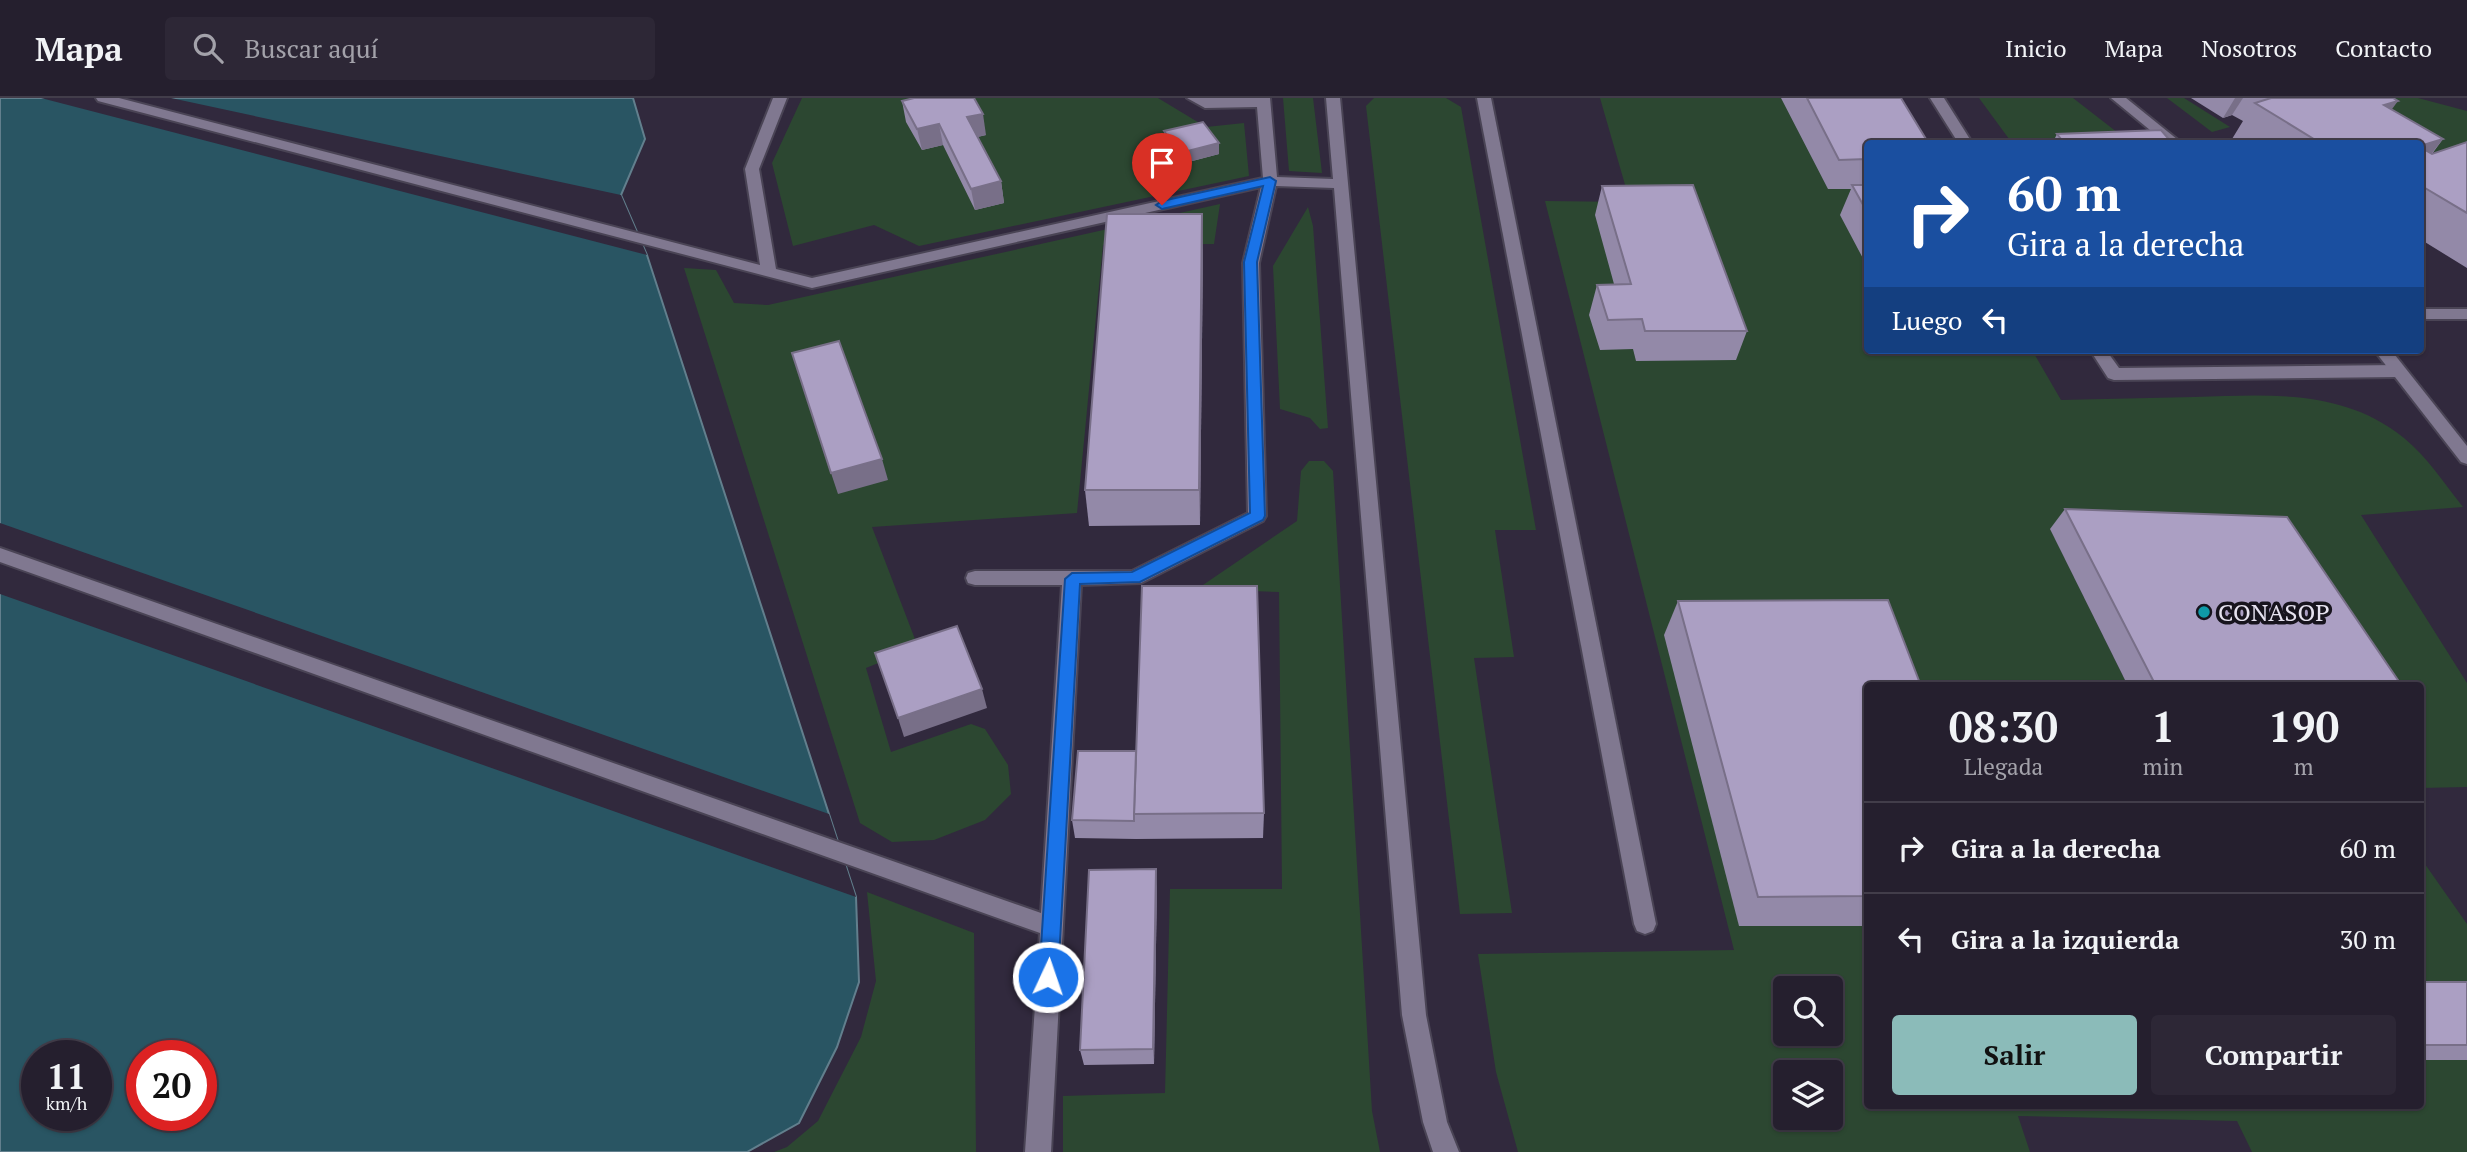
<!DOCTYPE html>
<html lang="es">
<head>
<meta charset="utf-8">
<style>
  body { margin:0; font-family:"PT Serif",serif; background:#2d2736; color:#f1f3f6; height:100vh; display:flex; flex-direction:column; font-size:26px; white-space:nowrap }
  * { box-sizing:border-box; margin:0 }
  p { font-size:23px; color:#a3a2aa }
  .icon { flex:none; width:38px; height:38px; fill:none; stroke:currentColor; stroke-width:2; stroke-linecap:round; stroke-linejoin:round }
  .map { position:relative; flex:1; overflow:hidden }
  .details { position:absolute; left:1864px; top:584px; width:560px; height:427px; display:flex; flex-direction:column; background:#251f2e; border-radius:7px; box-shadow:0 2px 5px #0004,0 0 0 2px #423d4a }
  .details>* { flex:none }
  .hud { position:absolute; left:1864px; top:42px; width:560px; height:214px; border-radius:7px; box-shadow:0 2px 5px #0004,0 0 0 2px #423d4a; background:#1a4fa0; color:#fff; overflow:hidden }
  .fabs { position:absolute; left:1773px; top:878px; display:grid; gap:14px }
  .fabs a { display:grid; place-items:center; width:70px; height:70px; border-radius:7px; background:#251f2e; box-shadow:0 2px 5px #0004,0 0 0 2px #423d4a; font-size:35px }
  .speed { position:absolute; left:21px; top:942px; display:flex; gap:14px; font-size:35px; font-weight:700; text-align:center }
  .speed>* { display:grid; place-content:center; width:91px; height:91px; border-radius:50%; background:#251f2e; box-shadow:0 2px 5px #0004,0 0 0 2px #423d4a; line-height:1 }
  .speed small { font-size:18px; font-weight:400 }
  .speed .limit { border:10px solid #d22; background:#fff; color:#111 }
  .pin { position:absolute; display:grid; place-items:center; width:60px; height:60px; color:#fff; margin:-72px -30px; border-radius:50% 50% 50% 0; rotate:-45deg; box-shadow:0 0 7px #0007 }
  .pin .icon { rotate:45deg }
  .me { position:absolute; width:77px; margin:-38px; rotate:3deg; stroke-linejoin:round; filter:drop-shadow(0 0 5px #0008) }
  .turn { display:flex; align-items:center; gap:24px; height:147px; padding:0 28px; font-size:32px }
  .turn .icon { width:91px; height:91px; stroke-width:2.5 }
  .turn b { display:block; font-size:49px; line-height:60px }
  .then { display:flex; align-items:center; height:66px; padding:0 28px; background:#0003; gap:14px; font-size:26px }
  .eta { display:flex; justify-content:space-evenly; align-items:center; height:119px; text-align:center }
  .eta b { font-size:42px; font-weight:700; line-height:49px }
  .primary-button { display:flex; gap:14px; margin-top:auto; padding:14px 28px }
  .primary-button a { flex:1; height:80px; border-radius:7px; background:#8bbbb9; color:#111; font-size:28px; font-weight:700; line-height:80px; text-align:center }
  .primary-button a+a { background:#2d2736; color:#f1f3f6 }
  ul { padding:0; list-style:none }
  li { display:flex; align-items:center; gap:21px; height:91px; padding:0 28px; border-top:2px solid #423d4a }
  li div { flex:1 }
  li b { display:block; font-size:26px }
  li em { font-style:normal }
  header { display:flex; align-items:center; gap:42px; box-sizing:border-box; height:98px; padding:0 35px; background:#251f2e; border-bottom:2px solid #423d4a }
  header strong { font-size:33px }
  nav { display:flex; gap:38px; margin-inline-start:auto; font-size:24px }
  .search { width:490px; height:63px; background:#2d2736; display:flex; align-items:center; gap:18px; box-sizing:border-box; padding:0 24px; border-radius:7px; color:#a3a2aa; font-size:26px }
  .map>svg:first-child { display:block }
  .green { fill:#2c4731; fill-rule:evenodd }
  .water { fill:#295563; stroke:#627f8d; stroke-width:2; fill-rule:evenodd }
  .pier { fill:#31293d }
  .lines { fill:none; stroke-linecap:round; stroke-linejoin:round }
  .service-casing { stroke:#4a4455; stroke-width:4 }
  .minor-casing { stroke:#4a4455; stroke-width:4 }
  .service { fill:#807890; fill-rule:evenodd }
  .minor { fill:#807890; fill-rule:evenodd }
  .wall { fill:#9389a8 }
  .shaded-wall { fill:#786f88 }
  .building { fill:#ab9fc3; stroke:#786f88; stroke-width:2 }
  .route { fill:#1a73e8; stroke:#114b97; stroke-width:2 }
  .culture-dot { fill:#0f9aa8; stroke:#17141d; stroke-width:2.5 }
  .labels { text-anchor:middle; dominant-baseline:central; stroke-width:7; stroke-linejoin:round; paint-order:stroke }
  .poi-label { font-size:24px; fill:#e6e2ef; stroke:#17141d; text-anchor:start }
</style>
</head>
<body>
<header>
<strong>Mapa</strong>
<div class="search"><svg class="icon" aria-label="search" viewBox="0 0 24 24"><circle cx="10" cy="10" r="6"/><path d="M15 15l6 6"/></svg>Buscar aquí</div>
<nav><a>Inicio</a><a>Mapa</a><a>Nosotros</a><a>Contacto</a></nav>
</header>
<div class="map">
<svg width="2467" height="1054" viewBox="0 0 2467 1054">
  <rect width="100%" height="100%" fill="#31293d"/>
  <g class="green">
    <path d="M802 0H1158L1206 29 1244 25 1249 78 919 148 874 127 793 148 772 65Z"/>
    <path d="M1283 0H1313L1322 75 1289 73Z"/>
    <path d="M1374 0H1446L1461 9 1536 432H1495L1514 559 1474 560 1512 815 1460 816 1366 8Z"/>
    <path d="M1600 0H1891L1867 46V252H2032L2061 302C2105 301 2150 300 2194 299 2268 297 2343 290 2404 340 2428 360 2444 385 2463 409L2361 417 2467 585V689L2420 690V588H2366L2051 432 2128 588H1867V1008H2420V759L2467 826V1054H2252L2237 1023 2018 1018 2030 1054H1518L1496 974 1478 856 1734 852 1545 103 1630 104ZM1785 891H1830V936H1785ZM1785 975H1830V1020H1785Z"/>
    <path d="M1979 0H2073L2131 45H2012Z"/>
    <path d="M2167 0H2184L2230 29 2212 34Z"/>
    <path d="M2342 0H2418L2467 13V61L2454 66Z"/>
    <path d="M1220 106 1214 146 1103 147 1077 415 872 429 918 549 866 570 891 654 971 626 985 631 1008 667 1011 696 985 722 934 742 892 744 860 725 684 170 716 172 734 205 768 207Z"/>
    <path d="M1308 109 1313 128 1328 330 1320 331 1310 320 1280 311 1273 168Z"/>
    <path d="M1309 363H1324L1333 373 1372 1013 1380 1054H1063V998L1165 995 1170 791H1282L1279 494 1197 491 1297 423 1301 373Z"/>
    <path d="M867 794 974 835 976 1054H774L787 1049 818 1023 861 939 876 883Z"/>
  </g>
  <path class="water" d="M0 0H633L645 41 621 97 647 157 856 799 859 884 837 949 799 1025 747 1054H0ZM37 957H96V1017H37ZM142 957H201V1017H142Z"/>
  <g class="pier">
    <path d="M41 0H171L621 97 647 157Z"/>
    <path d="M0 425 829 716 856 799 0 496Z"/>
  </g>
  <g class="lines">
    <defs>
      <g id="service">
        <path d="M96 0H119L760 167 745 71 773 0H787L759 71 776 171 812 180 1263 80 1257 9 1205 10 1187 0H1270L1277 79 1333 81 1326 0H1340L1426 917 1447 1024 1459 1054H1433L1423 1024 1402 917 1334 90 1276 88 1259 165 1266 418 1263 423 1141 485 1081 487 1051 1054H1025L1040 835 0 464V450L1041 815 1062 487H975L968 485 966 480 968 475 975 473H1132L1248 415 1243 165 1261 89 812 190 98 3Z"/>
        <path d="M1477 0H1491L1656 826 1653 833 1645 836 1637 833 1634 826Z"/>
        <path d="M1930 0H1944L1973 46H1959Z"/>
        <rect x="2420" y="211" width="47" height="10"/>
        <path d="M2090 252H2106L2119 270 2399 267 2407 273 2399 279 2114 282 2108 280Z"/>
      </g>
      <g id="minor">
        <path d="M2111 0H2126L2183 46H2167Z"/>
        <path d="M2374 252H2391L2467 348V366L2461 364Z"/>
      </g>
    </defs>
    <use href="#service" class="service-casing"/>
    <use href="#minor" class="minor-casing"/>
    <use href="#service" class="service"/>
    <use href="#minor" class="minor"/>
  </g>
  <g class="wall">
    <path d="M1781 0H1901L1867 46V168L1840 117 1851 91H1828Z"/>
    <path d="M2191 0H2393L2391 11 2443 41 2432 56 2467 44V170L2420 141V46H2239L2232 41 2243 23 2232 17 2223 20Z"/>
    <path d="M902 3 986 37 977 39 1001 83 1004 105 975 112 943 47 922 52 906 24Z"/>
    <path d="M1164 33 1219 56 1181 66 1165 44Z"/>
    <path d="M2057 36 2173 46H2052Z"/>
    <path d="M1602 88 1747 233 1736 262 1636 263 1633 251 1600 252 1589 217 1597 187 1614 186 1595 117Z"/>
    <path d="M1203 152 1200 427 1089 428 1085 392Z"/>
    <path d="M2065 411 2402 588H2128L2050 431Z"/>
    <path d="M1678 503 1867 588V828H1739L1664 537Z"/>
    <path d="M1078 653 1264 715 1263 740 1136 741 1075 740 1072 722Z"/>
    <path d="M1157 789 1154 966 1084 967 1080 952Z"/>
    <rect x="2420" y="884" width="47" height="78"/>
  </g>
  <g class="shaded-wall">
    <path d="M2235 0H2243L2232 17 2223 20Z"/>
    <path d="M2398 3 2372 38 2384 7Z"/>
    <path d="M983 16 986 37 970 41 967 19Z"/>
    <path d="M939 26 943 47 922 52 917 31Z"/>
    <path d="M2443 41 2420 70V48Z"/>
    <path d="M1219 45V56L1181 66 1180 55Z"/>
    <path d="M1001 83 1004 105 975 112 971 91Z"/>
    <path d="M1202 116 1203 152 1200 427 1199 392Z"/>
    <path d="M882 361 888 382 838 396 831 375Z"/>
    <path d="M982 591 987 610 904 639 898 620Z"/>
    <path d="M1156 771 1157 789 1154 966 1153 951Z"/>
  </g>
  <g class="building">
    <path d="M914 0H974L983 16 967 19 1001 83 971 91 939 26 917 31 902 3Z"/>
    <path d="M1807 0H1901L1929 46H1867V61L1839 62Z"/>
    <path d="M2271 0H2393L2398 3 2384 7 2443 41 2420 48V46H2322L2255 5Z"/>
    <path d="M1203 24 1219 45 1180 55 1164 33Z"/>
    <path d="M2161 32 2173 46H2065L2057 36Z"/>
    <path d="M2467 44V115L2420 87V49L2432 56Z"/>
    <path d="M1693 87 1747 233H1645L1642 221 1608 222 1597 187 1631 186 1602 88Z"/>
    <path d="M1852 87H1867V114Z"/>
    <path d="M1107 116H1202L1199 392H1085Z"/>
    <path d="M839 243 882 361 831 375 792 255Z"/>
    <path d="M2065 411 2287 419 2402 588H2156Z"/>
    <path d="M1142 488H1257L1264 715 1134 716Z"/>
    <path d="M1888 502 1921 588H1867V798L1758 799 1678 503Z"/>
    <path d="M957 528 982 591 898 620 875 555Z"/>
    <path d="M1078 653H1136L1134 716V723L1072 722Z"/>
    <path d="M1156 771 1153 951 1080 952 1089 772Z"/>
    <rect x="2420" y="884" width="47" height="63"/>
  </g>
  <path class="route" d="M1270 79 1276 83 1257 164 1265 418 1263 422 1140 484 1080 486 1058 879 1055 885 1048 888 1041 885 1039 879 1065 481 1072 475 1132 474 1250 415 1244 164 1263 88 1162 111 1156 107 1162 103Z"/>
  <circle class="culture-dot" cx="2204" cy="514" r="7"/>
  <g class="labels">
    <g class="poi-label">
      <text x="2218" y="514">CONASOP</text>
    </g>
  </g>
</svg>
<div class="fabs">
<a><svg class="icon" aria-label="search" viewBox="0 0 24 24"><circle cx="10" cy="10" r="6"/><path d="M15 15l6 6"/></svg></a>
<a><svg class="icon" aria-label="layers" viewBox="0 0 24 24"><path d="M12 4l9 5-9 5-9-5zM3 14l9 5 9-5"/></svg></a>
</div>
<div class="speed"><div>11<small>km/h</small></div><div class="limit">20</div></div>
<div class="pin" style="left:1162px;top:107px;background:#d93025"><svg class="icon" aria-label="arrive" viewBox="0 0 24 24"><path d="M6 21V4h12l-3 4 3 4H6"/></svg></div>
<svg class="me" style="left:1048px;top:879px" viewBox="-20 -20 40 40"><circle r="17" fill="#1a73e8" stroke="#fff" stroke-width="3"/><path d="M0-11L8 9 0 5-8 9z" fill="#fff"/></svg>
<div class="hud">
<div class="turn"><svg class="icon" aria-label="right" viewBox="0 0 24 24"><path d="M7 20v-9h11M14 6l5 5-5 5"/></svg><div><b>60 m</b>Gira a la derecha</div></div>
<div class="then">Luego<svg class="icon" aria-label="left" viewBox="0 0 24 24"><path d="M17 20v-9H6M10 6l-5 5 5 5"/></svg></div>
</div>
<section class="details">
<div class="eta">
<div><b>08:30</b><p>Llegada</p></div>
<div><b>1</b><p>min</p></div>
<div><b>190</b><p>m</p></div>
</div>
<ul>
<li><svg class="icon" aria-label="right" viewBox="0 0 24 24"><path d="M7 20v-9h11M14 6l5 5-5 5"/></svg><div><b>Gira a la derecha</b></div><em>60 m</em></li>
<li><svg class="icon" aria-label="left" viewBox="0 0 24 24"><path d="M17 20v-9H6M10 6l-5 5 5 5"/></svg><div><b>Gira a la izquierda</b></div><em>30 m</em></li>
</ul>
<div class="primary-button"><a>Salir</a><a>Compartir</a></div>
</section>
</div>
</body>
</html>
